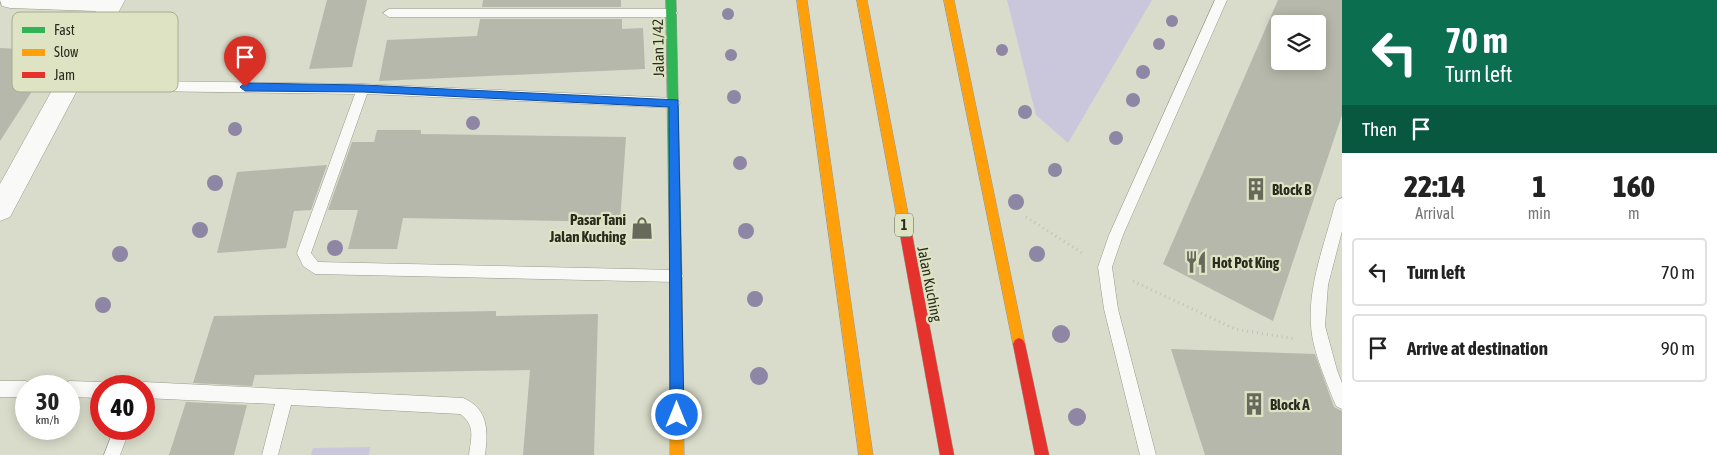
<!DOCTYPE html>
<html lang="en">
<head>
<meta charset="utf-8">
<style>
  body { margin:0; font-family:"Asap Condensed",sans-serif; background:#f2f2f2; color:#222; height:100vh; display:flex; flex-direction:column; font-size:19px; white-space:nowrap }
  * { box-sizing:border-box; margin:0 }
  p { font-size:16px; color:#767676 }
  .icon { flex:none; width:28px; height:28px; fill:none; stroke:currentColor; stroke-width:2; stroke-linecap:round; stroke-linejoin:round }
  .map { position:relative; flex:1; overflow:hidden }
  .drawer { display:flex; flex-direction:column; background:#fff; width:375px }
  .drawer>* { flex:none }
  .top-card { background:#0b6e4f; color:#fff; overflow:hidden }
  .buttons { position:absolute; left:1271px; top:15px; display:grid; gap:10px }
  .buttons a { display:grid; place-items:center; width:55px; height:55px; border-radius:5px; background:#fff; box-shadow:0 2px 12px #0003; font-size:25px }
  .speed { position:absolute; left:15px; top:375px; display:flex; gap:10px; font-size:25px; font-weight:700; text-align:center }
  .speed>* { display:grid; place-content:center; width:65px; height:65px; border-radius:50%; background:#fff; box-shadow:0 2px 12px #0003; line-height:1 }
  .speed small { font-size:12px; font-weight:400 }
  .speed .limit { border:8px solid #d22; background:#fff; color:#111 }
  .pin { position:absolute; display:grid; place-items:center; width:42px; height:42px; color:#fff; margin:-51px -21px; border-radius:50% 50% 50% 0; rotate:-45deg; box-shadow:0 0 5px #0007 }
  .pin .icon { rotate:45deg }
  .me { position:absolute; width:55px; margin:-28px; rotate:0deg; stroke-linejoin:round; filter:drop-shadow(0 0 4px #0008) }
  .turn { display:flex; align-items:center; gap:18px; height:105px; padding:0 20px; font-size:22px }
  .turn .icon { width:65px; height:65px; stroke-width:2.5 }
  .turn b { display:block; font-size:35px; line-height:42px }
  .then { display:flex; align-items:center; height:48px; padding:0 20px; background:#0003; gap:10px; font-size:19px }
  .eta { display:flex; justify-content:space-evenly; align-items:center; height:85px; text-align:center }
  .eta b { font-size:30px; font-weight:800; line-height:35px }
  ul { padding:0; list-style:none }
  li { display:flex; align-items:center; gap:15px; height:68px; margin:0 10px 8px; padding:0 10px; border:2px solid #e0e0e0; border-radius:5px }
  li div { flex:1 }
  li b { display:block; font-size:19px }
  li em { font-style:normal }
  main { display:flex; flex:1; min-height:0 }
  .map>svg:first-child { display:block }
  .green { fill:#cac7dc }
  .building { fill:#b6b8ab; fill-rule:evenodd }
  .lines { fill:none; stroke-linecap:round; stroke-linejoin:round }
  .lane-casing { stroke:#989a8c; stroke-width:1 }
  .street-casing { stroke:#989a8c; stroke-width:1 }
  .fast-casing { stroke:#989a8c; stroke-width:1 }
  .slow-casing { stroke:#989a8c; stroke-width:1 }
  .jam-casing { stroke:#989a8c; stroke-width:1 }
  .path { stroke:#bfc0ba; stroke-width:3; stroke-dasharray:1 4; stroke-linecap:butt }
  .lane { fill:#f9faf7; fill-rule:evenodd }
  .street { fill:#f9faf7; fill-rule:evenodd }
  .fast { fill:#30b455; fill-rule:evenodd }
  .slow { fill:#ff9f0a; fill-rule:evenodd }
  .jam { fill:#e5322d; fill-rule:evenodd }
  .tree { fill:#8d86a4 }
  .route { fill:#1a73e8; stroke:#114b97 }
  .labels { text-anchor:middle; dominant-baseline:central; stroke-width:4.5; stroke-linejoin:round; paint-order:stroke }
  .shield { fill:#dee3c3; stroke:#606250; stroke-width:1 }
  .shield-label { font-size:14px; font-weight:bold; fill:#2a2b1f }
  .street-label { font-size:15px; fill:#2a2b1f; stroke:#dee3c3 }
  .poi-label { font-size:15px; font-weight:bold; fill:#2a2b1f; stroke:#dee3c3; text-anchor:start }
  .key { fill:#dee3c3; stroke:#a8ac92; stroke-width:1 }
  .key-label { font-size:14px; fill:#2a2b1f }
</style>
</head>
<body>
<main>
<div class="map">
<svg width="1342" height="455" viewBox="0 0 1342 455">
  <rect width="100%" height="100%" fill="#d9dcca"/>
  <g class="green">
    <path d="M1007 0H1152L1068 143 1036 115Z"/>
    <path d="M370 447 369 455H311L313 448Z"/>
  </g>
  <g class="building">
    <path d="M327 0H367L352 67 309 69Z"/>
    <path d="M483 0H621V7H482Z"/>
    <path d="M1278 0H1342V115L1273 321 1163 264ZM1280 24H1318V61H1280Z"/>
    <path d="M480 19H622V29L643 28 645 69 379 81 387 40 477 36Z"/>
    <path d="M0 48 58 51 0 141Z"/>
    <path d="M377 130H421V134L626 137 620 222 403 218 397 249H348L358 210H328L352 142H374Z"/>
    <path d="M327 165 311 210 294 211 286 248 217 253 237 172Z"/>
    <path d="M496 311V316L598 314 594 455H523L530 370 255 375 252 386 193 383 214 316Z"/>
    <path d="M1171 349 1315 354 1334 407 1342 411V455H1205Z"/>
    <path d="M186 402 247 405 234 455H169Z"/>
  </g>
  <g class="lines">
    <defs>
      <g id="lane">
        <path d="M1215 0H1227L1123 235 1112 267 1118 309 1156 455H1140L1104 309 1098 267 1109 235Z"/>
        <path d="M389 9H672L678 13 672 17H389L383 13Z"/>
        <path d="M68 80 363 84 674 98 678 100 680 103 678 106 674 108 367 94 311 253 318 262 676 270 681 271 683 276 681 281 676 282 315 274 303 266 297 253 355 94 68 90 64 88 62 85 64 82Z"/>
        <path d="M1342 198V231L1328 285 1325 326 1337 370 1342 383V409L1336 406C1327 383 1312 350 1311 325 1308 285 1325 243 1335 204L1337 200Z"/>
        <path d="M0 381H26L33 386H26V397H0Z"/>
        <path d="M69 381 101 382 107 386H101V398L69 397V386H62Z"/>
        <path d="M144 382 463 398C489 409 488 431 485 455H469C471 438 476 425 460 414L291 405 278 455H262L275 404 144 398V386H138Z"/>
        <path d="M114 429H130L120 455H104Z"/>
      </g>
      <path id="street" d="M0 0H125L10 217 0 221V184L96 11 10 8 2 6Z"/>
      <path id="fast" d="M666 0H676L682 282 680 286 676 287 672 286 670 282Z"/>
      <g id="slow">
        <path d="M797 0H807L873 455H859Z"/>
        <path d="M857 0H867L912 234 910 237 906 239 902 237 900 234Z"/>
        <path d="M944 0H954L1025 344 1023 348 1019 350 1015 348 1013 344Z"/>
        <path d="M676 277 680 278 682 282 684 455H670V282L672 278Z"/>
      </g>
      <g id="jam">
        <path d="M906 229 910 231 912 234 954 455H940L900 234 902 231Z"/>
        <path d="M1019 338 1023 340 1025 344 1049 455H1035L1013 344 1015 340Z"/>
      </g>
    </defs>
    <use href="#lane" class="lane-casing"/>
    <use href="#street" class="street-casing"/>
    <use href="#fast" class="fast-casing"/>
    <use href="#slow" class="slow-casing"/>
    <use href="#jam" class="jam-casing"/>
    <g class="path">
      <path d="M1026 217 1084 254"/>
      <path d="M1133 281 1235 329 1295 339"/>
    </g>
    <use href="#lane" class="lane"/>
    <use href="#street" class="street"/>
    <use href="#fast" class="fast"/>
    <use href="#slow" class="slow"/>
    <use href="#jam" class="jam"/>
  </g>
  <g class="tree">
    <circle cx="728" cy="14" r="6"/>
    <circle cx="1172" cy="21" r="6"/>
    <circle cx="1159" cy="44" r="6"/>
    <circle cx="1002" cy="50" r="6"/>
    <circle cx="731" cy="55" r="6"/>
    <circle cx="1143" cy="72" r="7"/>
    <circle cx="734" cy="97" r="7"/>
    <circle cx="1133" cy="100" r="7"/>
    <circle cx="1025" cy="112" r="7"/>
    <circle cx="473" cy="123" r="7"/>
    <circle cx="235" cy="129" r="7"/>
    <circle cx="1116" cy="138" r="7"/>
    <circle cx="740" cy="163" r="7"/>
    <circle cx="1055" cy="170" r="7"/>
    <circle cx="215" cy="183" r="8"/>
    <circle cx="1016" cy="202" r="8"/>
    <circle cx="200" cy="230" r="8"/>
    <circle cx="746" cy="231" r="8"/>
    <circle cx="335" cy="248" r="8"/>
    <circle cx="120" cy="254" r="8"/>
    <circle cx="1037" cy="254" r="8"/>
    <circle cx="755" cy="299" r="8"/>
    <circle cx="103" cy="305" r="8"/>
    <circle cx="1061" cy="334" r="9"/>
    <circle cx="759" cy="376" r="9"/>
    <circle cx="1077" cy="417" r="9"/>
  </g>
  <path class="route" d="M245 83 363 85 678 100 684 415 682 420 677 422 672 420 670 415 669 107 363 92 245 91 240 87Z"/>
  <defs>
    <symbol id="building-bare" viewBox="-9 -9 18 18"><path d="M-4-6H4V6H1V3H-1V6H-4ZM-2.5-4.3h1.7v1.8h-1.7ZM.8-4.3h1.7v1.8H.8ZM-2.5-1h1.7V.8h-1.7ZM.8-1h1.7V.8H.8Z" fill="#67695b" stroke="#dee3c3" stroke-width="2.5" paint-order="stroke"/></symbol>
    <symbol id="shop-bare" viewBox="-9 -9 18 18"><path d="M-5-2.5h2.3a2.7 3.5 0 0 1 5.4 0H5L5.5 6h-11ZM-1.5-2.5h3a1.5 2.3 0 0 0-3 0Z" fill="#67695b" stroke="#dee3c3" stroke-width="2.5" paint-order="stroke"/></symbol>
    <symbol id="restaurant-bare" viewBox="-9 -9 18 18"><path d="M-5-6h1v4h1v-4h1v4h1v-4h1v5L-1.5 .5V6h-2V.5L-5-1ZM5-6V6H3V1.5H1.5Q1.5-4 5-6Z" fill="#67695b" stroke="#dee3c3" stroke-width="2.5" paint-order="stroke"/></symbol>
  </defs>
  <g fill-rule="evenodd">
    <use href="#building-bare" x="1240" y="173" width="32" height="32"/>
    <use href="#shop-bare" x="626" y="212" width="32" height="32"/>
    <use href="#restaurant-bare" x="1180" y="246" width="32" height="32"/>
    <use href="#building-bare" x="1238" y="388" width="32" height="32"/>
  </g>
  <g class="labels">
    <rect class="shield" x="895" y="213.5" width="18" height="23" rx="4"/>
    <g class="shield-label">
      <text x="904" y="225">1</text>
    </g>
    <g class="street-label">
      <text transform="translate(658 48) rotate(-91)">Jalan 1/42</text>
      <text transform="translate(930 284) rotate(79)">Jalan Kuching</text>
    </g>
    <g class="poi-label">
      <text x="1272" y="189">Block B</text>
      <text x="626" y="219" text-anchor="end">Pasar Tani<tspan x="626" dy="17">Jalan Kuching</tspan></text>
      <text x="1212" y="262">Hot Pot King</text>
      <text x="1270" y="404">Block A</text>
    </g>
  </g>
  <rect x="12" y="12" width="166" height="80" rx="8" class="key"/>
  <rect x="22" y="27" width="23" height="6" fill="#30b455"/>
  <rect x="22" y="49" width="23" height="7" fill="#ff9f0a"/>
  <rect x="22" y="72" width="23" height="6" fill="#e5322d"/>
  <g class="key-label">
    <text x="54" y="35">Fast</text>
    <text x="54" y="57">Slow</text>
    <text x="54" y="80">Jam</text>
  </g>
</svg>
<div class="buttons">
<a><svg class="icon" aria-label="layers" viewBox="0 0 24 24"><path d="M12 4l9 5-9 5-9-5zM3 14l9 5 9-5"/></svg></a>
</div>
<div class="speed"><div>30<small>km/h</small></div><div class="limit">40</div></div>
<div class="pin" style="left:245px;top:87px;background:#d93025"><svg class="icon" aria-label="arrive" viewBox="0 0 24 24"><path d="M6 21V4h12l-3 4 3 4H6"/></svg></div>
<svg class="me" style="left:677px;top:415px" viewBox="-20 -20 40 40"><circle r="17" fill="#1a73e8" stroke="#fff" stroke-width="3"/><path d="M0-11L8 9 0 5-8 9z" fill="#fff"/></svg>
</div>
<section class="drawer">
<div class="top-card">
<div class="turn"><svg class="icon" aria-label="left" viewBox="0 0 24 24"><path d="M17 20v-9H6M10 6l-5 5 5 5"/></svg><div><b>70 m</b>Turn left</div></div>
<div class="then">Then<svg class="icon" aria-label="arrive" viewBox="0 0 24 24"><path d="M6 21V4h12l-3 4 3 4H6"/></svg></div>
</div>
<div class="eta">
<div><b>22:14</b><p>Arrival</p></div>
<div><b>1</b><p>min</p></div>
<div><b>160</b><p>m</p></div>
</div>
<ul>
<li><svg class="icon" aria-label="left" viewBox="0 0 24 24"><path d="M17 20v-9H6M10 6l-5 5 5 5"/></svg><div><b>Turn left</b></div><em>70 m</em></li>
<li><svg class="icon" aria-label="arrive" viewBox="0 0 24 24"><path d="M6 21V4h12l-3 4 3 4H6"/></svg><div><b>Arrive at destination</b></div><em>90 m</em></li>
</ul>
</section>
</main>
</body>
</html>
